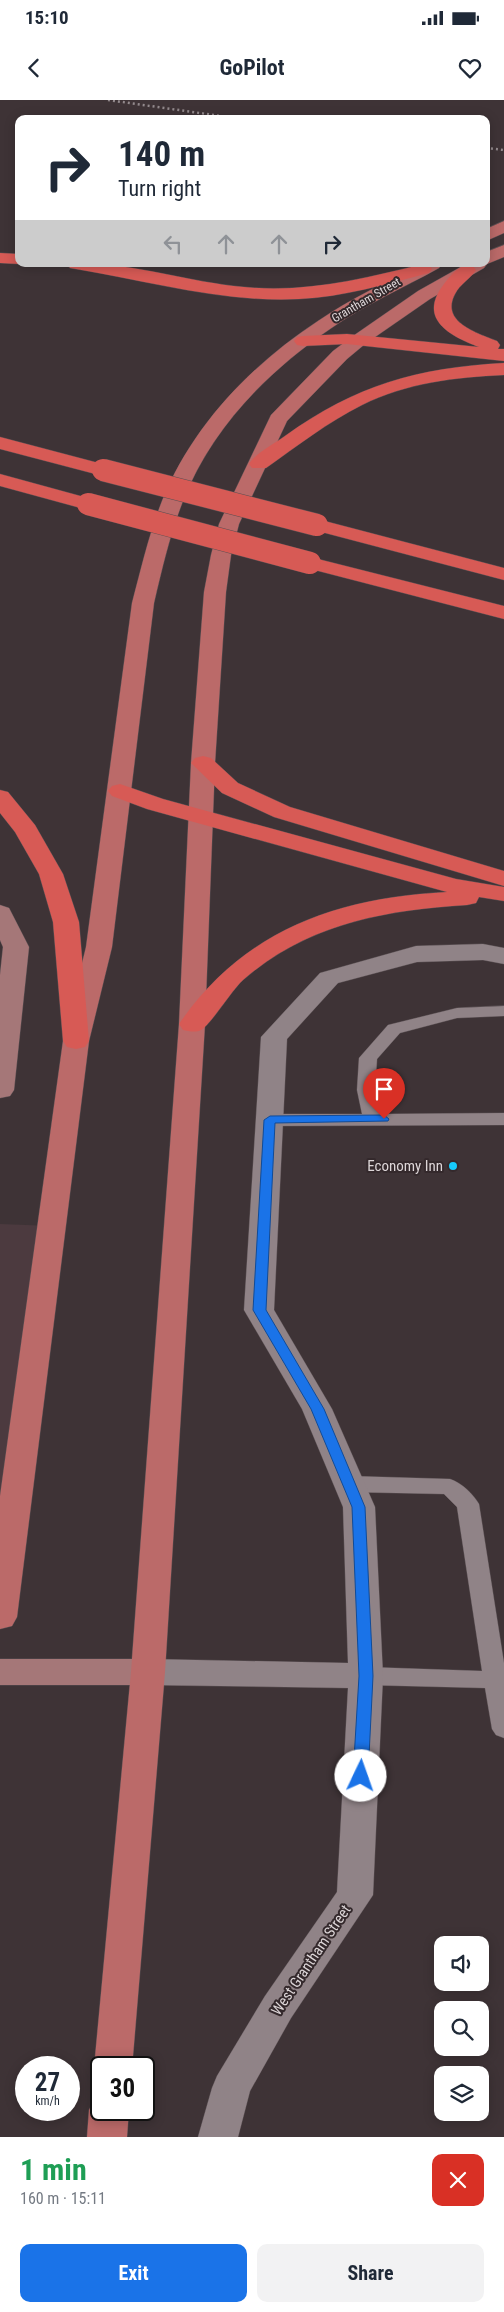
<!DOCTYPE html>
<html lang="en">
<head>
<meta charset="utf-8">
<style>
  body { margin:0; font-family:"Roboto Condensed",sans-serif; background:#f2f2f3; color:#1f2937; height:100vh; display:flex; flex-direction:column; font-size:19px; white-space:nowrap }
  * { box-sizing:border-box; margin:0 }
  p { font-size:16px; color:#747a83 }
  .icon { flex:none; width:28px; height:28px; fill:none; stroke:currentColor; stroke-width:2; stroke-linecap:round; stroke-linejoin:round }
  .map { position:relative; height:2037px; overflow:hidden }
  .panel { display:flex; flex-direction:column; background:#fff; flex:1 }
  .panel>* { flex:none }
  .hud { position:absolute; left:15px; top:15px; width:475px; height:152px; border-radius:10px; box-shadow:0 2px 12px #0003; background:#fff; color:#1f2937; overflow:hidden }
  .fabs { position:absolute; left:434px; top:1836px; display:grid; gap:10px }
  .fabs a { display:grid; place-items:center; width:55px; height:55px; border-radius:10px; background:#fff; box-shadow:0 2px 12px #0003; font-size:25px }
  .speed { position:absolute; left:15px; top:1956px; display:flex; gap:10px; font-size:25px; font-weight:700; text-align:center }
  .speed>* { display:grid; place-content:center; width:65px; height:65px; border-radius:50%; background:#fff; box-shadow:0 2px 12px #0003; line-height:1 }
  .speed small { font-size:12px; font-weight:400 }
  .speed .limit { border:2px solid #111; border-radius:8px; background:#fff; color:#111 }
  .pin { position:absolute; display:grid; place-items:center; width:42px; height:42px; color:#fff; margin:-51px -21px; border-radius:50% 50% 50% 0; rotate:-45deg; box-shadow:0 0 5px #0007 }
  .pin .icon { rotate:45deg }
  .me { position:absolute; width:55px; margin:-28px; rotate:3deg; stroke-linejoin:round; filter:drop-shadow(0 0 4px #0008) }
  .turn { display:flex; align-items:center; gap:18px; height:105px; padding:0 20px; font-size:22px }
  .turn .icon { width:65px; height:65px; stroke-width:2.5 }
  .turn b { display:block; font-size:35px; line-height:42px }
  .lanes { display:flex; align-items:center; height:48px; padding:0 20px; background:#0003; justify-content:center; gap:25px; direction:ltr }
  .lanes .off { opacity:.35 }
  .round { display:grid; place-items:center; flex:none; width:52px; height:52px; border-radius:10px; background:#f2f2f3 }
  .overview { display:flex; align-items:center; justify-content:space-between; height:85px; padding:0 20px }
  h1 { font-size:30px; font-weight:700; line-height:38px; color:#1e9e55 }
  .button { display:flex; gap:10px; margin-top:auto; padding:10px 20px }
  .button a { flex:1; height:58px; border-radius:10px; background:#1a73e8; color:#fff; font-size:20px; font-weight:700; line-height:58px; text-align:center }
  .button a+a { background:#f2f2f3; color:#1f2937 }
  .status { display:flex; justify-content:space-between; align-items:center; height:35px; padding:0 25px; background:#fff; direction:ltr }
  .status svg { height:14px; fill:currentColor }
  header { display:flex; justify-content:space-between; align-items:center; height:65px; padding:0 20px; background:#fff; font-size:22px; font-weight:700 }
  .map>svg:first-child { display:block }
  .built { fill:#4c3a3f }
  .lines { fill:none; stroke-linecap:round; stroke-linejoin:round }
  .lane-casing { stroke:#594f52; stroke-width:1 }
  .street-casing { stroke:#594f52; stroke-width:1 }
  .secondary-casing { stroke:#594f52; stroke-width:1 }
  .primary-casing { stroke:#594f52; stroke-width:1 }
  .highway-casing { stroke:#594f52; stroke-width:1 }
  .lane { fill:#908387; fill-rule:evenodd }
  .street { fill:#908387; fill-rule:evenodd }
  .secondary { fill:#a57778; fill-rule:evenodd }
  .primary { fill:#bb6a69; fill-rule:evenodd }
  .highway { fill:#d75a55; fill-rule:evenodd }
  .rail { stroke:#938a8d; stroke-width:2.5; stroke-dasharray:2 3; stroke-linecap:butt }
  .highway-bridge-casing { stroke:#594f52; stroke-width:23; stroke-linecap:butt }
  .highway-bridge { stroke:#d75a55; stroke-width:22 }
  .route { fill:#1a73e8; stroke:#114b97 }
  .poi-dot { fill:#16cafb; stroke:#34292c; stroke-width:2 }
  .labels { text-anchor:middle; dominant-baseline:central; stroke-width:4; stroke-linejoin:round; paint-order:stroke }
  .far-street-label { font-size:12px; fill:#ddd6d8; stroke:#34292c }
  .poi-label { font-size:15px; fill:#ddd6d8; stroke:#34292c; text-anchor:end }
  .street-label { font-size:15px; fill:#ddd6d8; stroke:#34292c }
</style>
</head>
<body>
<div class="status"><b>15:10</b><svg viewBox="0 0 49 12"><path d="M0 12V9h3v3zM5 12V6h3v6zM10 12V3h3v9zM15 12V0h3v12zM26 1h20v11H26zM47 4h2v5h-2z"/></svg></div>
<header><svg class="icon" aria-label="back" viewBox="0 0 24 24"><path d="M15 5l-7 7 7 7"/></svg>GoPilot<svg class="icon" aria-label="heart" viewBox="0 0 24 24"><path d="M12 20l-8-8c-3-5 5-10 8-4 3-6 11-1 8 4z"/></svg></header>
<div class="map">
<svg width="504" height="2037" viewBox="0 0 504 2037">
  <rect width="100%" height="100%" fill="#3e3336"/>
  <path class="built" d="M0 1124 51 1126 0 1518Z"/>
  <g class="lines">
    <defs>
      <g id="lane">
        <path d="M504 906V916L457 918 400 933 377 959 375 990 381 1014 504 1013V1025L270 1026 263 1024 261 1020 263 1016 270 1014H362L357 990 359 958 388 925 457 908Z"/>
        <path d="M349 1376 450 1379C462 1383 473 1394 479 1404L504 1563V1638L496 1635 492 1629 485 1588 366 1585 358 1582 354 1576 358 1570 366 1567 482 1571 457 1407 444 1394 349 1392 341 1389 338 1384 341 1379Z"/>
      </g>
      <path id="street" d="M483 844 504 848V864L483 860 417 862 338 883 287 939 274 1210 332 1309 375 1407 383 1576 373 1795 291 1918 250 1991 238 2037H198L212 1988 217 1976 265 1896 337 1792 348 1588 148 1585 136 1581 131 1572 136 1563 148 1559 348 1563 343 1407 302 1309 244 1210 261 937 320 873 416 846Z"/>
      <g id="secondary">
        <path d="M0 805 9 808 29 847 14 990 10 996 0 998V875L3 847 0 840Z"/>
        <path d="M0 1559H148L160 1563 165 1572 160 1581 148 1585H0Z"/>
      </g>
      <g id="primary">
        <path d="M504 121V133L486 141V129Z"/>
        <path d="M504 145V157L487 164 484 168 430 199 365 244 347 259 287 321 239 424 231 455 226 492 215 663 205 924 165 1572 132 1968H101V1980L94 1968 131 1572 179 924 191 663 204 492 211 455 219 424 271 315 333 251 353 236 418 191 466 164H486V152Z"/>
        <path d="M421 164H442L439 168C403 188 364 205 330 229 267 272 211 329 183 401 170 434 162 469 154 503L112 847 89 941 17 1517 12 1526 0 1529V1396L63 941 86 847 132 503C141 469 149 434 162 401 192 326 251 265 318 221 350 199 387 182 421 164Z"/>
        <path d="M101 1996V2010H129L127 2037H87L89 2010 95 1998Z"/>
      </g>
      <g id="highway">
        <path d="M0 153 19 154V164H21H19L0 163Z"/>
        <path d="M67 164C126 160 185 182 244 187 306 193 363 179 423 164L429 165 432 169 429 173C386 184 343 197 299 199 224 203 149 181 76 169L70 168Z"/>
        <path d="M467 165 473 166 476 170C470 179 460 184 455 194 440 222 477 233 497 241L500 245 498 249H504V261L347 244 303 246 297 245 294 241 297 237 303 236 347 234 479 247C450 236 417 219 444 184 450 176 457 167 467 165Z"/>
        <path d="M504 263V275C456 277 406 283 362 305 328 322 297 346 266 368H252L249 364C257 352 274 344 285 336 356 285 417 268 504 263Z"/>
        <path d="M0 337 110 366 113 370 110 374 103 376 0 349Z"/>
        <path d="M0 374 95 400 98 404 95 408 88 410 0 386Z"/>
        <path d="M317 419 504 468V480L310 429 307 425 310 421Z"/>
        <path d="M310 457 504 506V519L303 467 300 463 303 459Z"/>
        <path d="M203 656 211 658 238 683 290 707 504 771V786L274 717 222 693 191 663 195 658Z"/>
        <path d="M120 684 163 699 456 779 504 787V801L479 797 476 803 467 805C385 810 307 824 243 880 231 891 212 923 201 930 196 933 188 931 183 930L179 924C244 830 336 798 447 792L147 709 112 696 108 691 112 686Z"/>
        <path d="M0 690 8 692 35 725 63 774 79 822 89 941 85 947 76 949 67 947 63 941 53 822 39 774 15 732 0 713Z"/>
      </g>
    </defs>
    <use href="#lane" class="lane-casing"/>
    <use href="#street" class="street-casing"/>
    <use href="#secondary" class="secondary-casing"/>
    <use href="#primary" class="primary-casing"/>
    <use href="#highway" class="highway-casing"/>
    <use href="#lane" class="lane"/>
    <use href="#street" class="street"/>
    <use href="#secondary" class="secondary"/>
    <use href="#primary" class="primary"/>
    <use href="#highway" class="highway"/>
    <g class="rail">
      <path d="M108 0 242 19"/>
      <path d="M486 48 504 50"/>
    </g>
    <defs>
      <g id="highway-bridge">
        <path d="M103 370 317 425"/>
        <path d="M88 404 310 463"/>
      </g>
    </defs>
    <use href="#highway-bridge" class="highway-bridge-casing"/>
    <use href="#highway-bridge" class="highway-bridge"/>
  </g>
  <path class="route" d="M384 1015 389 1019 388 1021 275 1023 266 1210 324 1309 365 1407 373 1576 368 1676 366 1680H356L353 1676 359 1576 352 1407 311 1309 253 1210 264 1020 270 1016Z"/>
  <circle class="poi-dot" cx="453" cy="1066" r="5"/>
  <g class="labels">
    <g class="far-street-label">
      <text transform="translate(366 200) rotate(-30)">Grantham Street</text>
    </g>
    <g class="poi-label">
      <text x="443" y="1066">Economy Inn</text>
    </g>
    <g class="street-label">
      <text transform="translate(311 1860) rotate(-56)">West Grantham Street</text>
    </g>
  </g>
</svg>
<div class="fabs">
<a><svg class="icon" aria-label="sound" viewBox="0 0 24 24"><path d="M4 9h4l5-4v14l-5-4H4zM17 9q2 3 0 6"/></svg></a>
<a><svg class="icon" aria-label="search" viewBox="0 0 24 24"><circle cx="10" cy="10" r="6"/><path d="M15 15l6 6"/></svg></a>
<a><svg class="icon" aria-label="layers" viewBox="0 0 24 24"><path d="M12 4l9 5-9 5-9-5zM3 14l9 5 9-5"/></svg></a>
</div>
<div class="speed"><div>27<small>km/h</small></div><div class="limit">30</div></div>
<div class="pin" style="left:384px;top:1019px;background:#d93025"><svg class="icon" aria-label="arrive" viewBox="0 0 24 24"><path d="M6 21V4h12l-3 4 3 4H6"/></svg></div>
<svg class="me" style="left:361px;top:1676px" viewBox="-20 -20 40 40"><circle r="19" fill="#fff"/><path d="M0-13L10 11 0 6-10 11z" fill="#1a73e8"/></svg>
<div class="hud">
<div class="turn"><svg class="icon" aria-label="right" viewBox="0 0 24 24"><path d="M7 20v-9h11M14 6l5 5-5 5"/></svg><div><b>140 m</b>Turn right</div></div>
<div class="lanes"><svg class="icon off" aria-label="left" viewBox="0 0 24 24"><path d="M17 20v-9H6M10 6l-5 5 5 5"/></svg><svg class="icon off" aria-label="ahead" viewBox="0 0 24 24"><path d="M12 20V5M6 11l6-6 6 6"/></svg><svg class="icon off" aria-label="ahead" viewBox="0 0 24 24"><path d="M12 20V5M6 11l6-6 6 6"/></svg><svg class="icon" aria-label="right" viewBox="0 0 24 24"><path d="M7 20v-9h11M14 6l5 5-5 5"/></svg></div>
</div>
</div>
<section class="panel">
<div class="overview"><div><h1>1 min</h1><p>160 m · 15:11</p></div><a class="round" style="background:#d93025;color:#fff"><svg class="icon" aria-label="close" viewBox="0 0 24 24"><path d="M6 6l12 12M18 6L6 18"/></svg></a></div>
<div class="button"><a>Exit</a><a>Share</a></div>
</section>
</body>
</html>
